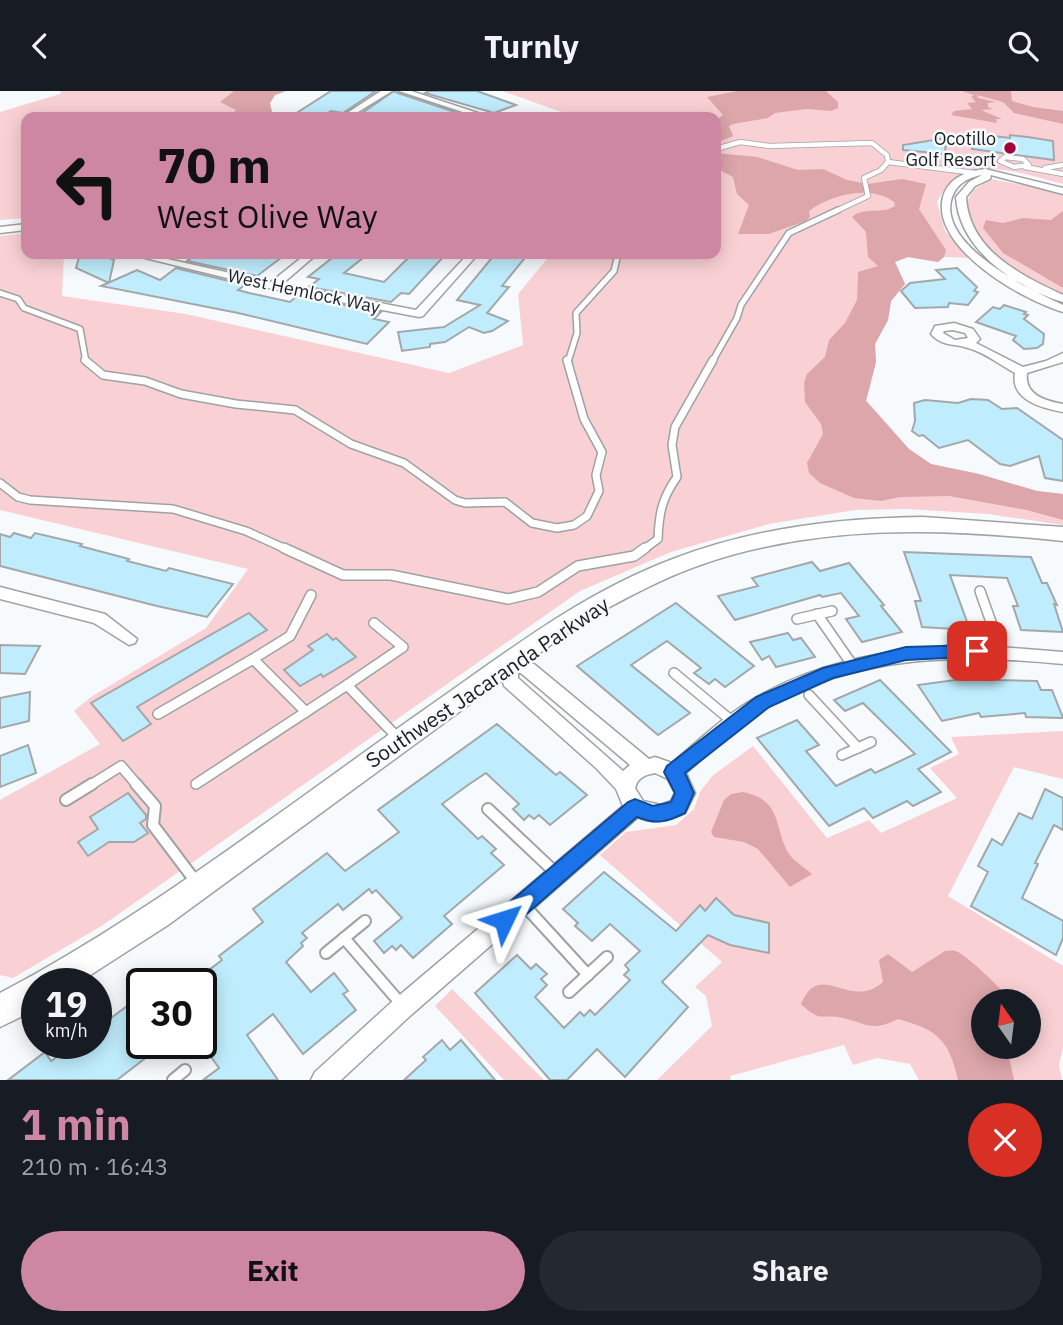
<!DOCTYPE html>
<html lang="en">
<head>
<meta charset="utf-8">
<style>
  body { margin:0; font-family:"IBM Plex Sans",sans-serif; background:#242831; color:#f1f3f6; height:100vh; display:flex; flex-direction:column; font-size:26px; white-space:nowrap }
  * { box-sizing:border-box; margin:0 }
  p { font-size:23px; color:#9ea1a6 }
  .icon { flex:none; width:38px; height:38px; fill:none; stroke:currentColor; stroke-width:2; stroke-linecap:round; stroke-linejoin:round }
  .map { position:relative; height:989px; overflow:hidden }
  .sheet { display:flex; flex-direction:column; background:#171b24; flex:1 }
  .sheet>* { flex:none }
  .guide { position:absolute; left:21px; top:21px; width:700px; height:147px; border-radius:14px; box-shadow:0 4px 18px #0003; background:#cd87a2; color:#111; overflow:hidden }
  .needle { width:46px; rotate:346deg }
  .tools { position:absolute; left:971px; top:898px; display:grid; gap:14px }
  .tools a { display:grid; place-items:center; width:70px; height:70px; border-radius:50%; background:#171b24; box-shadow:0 4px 18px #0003; font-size:35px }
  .speed { position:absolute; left:21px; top:877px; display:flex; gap:14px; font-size:35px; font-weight:700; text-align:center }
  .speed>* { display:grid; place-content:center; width:91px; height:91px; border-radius:50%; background:#171b24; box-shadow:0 4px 18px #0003; line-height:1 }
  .speed small { font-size:18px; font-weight:400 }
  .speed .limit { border:4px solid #111; border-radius:10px; background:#fff; color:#111 }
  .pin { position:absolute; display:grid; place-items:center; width:60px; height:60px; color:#fff; margin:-30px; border-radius:14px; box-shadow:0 4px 10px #0006 }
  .me { position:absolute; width:77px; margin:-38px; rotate:49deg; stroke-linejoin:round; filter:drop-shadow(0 0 5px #0008) }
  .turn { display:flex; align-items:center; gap:24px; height:147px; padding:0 21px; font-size:32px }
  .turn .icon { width:91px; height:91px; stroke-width:2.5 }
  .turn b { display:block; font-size:49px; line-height:60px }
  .round { display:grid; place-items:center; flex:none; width:74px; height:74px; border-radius:37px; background:#242831 }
  .overview { display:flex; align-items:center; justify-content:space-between; height:119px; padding:0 21px }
  h1 { font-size:42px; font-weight:800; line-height:52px; color:#cd87a2 }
  .button { display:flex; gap:14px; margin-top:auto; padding:14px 21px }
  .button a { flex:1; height:80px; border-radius:42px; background:#cd87a2; color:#111; font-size:28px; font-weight:800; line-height:80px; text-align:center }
  .button a+a { background:#242831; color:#f1f3f6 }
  header { display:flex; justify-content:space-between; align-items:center; height:91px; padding:0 21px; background:#171b24; font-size:32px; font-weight:800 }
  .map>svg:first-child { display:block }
  .green { fill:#f9d1d4; fill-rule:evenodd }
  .water { fill:#dca6ab }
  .building { fill:#c0edfd; stroke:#a4a7a9; stroke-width:2 }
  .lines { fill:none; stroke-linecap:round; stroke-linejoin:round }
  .lane-far4-casing { stroke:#9ea2a3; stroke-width:6 }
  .lane-far3-casing { stroke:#9ea2a3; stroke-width:8 }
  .lane-far2-casing { stroke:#9ea2a3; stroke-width:10 }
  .lane-far1-casing { stroke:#9ea2a3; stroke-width:12 }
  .lane-casing { stroke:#9ea2a3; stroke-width:14 }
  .street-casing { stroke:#9ea2a3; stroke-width:3 }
  .secondary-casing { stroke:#9ea2a3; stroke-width:3 }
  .lane-far4 { stroke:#fff; stroke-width:4.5 }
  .lane-far3 { stroke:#fff; stroke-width:5 }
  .lane-far2 { stroke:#fff; stroke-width:7 }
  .lane-far1 { stroke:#fff; stroke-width:9 }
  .lane { stroke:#fff; stroke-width:10 }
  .street { fill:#fff; fill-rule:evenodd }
  .secondary { fill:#fff; fill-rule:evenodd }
  .route { fill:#1a73e8; stroke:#114b97; stroke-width:2 }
  .poi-dot { fill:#a2033b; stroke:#f6fafc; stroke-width:2.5 }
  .labels { text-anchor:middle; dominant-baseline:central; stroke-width:5; stroke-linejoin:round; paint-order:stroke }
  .far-poi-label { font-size:18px; fill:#1c1e1e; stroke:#f6fafc; text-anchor:end }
  .far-street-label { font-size:18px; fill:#1c1e1e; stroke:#f6fafc }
  .street-label { font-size:21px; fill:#1c1e1e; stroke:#f6fafc }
</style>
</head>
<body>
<header><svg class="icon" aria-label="back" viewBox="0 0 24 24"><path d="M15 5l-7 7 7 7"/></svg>Turnly<svg class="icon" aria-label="search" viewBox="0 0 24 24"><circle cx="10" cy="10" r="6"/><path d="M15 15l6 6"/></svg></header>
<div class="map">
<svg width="1063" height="989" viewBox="0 0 1063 989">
  <rect width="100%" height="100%" fill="#f6fafc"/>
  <g class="green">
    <path d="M61 0H286L275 4 270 12 273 26H26V127L0 129V21L60 3Z"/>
    <path d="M502 0H1063V93C1017 82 964 58 937 111L945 140 970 167 944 166 938 171 908 166 895 171 905 193 891 210 888 229 875 253 876 271 866 309 909 358 931 373 979 383 1037 400 1063 403V434L988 423 906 418 855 419 769 433 671 461 580 500 103 834 13 887 0 884V709L100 653 74 620 91 606 206 537 248 478 0 419V145L26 142V163H64L62 205 186 223 449 282 523 254 518 203 551 163H716V26H586L567 23Z"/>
    <path d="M991 88 1063 102V205C1044 196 1021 188 1005 174 986 159 953 125 973 100 978 95 986 92 991 88Z"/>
    <path d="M1063 640V688L1014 676 948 805 1063 875V956L1059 975 1062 989H919L910 973 877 967 853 974 844 954 730 985 731 989H657L712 935 706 905 695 896 722 871 600 764 626 741 676 734 694 718 700 701 712 685 753 655 827 747 869 729 881 742 957 707 930 677 959 663 951 646ZM984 910H1029V956H984Z"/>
    <path d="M452 898 544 989H504L435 915Z"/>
  </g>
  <g class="water">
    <path d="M234 0H286L275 4 270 12 273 26H230L236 19 220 11Z"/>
    <path d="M737 0H826L838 11V17L831 20 807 18 775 22 768 27 733 33 729 35 733 45 716 52V29L723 24 707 6Z"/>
    <path d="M962 0H1011L1012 10 1033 16 1063 20V33L1014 22 1003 11 977 4 978 7 996 11 988 12V16L993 18 981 19 1002 28H996L997 32 951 24 954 20 972 18 967 12 976 11 971 6 974 4Z"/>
    <path d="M716 62 757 66 798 79 823 78 847 89 867 93 902 88 926 93 919 118 946 159 944 166 938 171 908 166 895 171 905 193 891 210 888 229 875 253 876 271 866 310 909 358 931 373 979 383 1037 400 1063 403V429L1027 419 949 405 900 406 881 410 854 407 820 392 809 382 807 372 823 343 821 333 805 311 804 292 807 283 825 266 829 249 845 232 857 209 858 181 878 175 868 166 866 141 852 126C864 115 882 124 895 115L894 111C871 93 830 104 809 120L810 126 806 130 769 143H738L749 114 737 103 733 86 716 77Z"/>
    <path d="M1063 120V197L1003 162 983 137 986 129 1003 132 1023 127 1051 129Z"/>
    <path d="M743 701C781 709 774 733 787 760 792 769 804 776 812 783L790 796 758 758 744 751 714 746 711 741 724 709 731 703Z"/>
    <path d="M945 860C949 860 953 859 956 860 965 863 1007 902 1010 910H984V956H1007L1014 989H958C949 949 938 939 898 928 872 941 868 933 843 927 822 922 822 933 801 913 820 867 849 921 883 891L879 869 888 863 912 881Z"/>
  </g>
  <g class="building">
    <path d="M331 0H376L343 22 331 20 322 26 295 23Z"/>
    <path d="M394 0 398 2 470 26H380L359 24Z"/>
    <path d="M429 0H477L516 14 494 22 425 2Z"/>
    <path d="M975 43 1010 47V44L1028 46 1053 50 1054 69 972 58Z"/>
    <path d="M946 47 945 63 903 59V54Z"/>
    <path d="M80 163H100L114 169 109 192 76 177Z"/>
    <path d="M197 163H286L257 185 187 170Z"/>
    <path d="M337 163H368L344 182 384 191 412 163H446L409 203 401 202 391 211 309 196 319 188 308 186Z"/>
    <path d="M495 163H528L502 195 509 196 487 222 508 230 492 240 484 242 469 236 445 251 430 253V256L402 260 398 241 444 236 480 214 457 209Z"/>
    <path d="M176 177 245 194 238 199 249 202 290 211 297 205 381 221 374 228 389 231 367 253 238 222 101 195 137 179 160 189Z"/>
    <path d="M957 177 977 196 974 200 978 201 968 214 949 212 948 216 915 217 901 200 910 192 945 188 936 179Z"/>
    <path d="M1004 214 1026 221 1024 223 1028 224 1024 228 1044 243 1043 253 1037 257 1024 258 1013 249 1016 245 976 231 993 216 1000 218Z"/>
    <path d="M971 308 988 309 1002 318 1017 317 1063 349V390L1045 387 1039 365 1010 375 1000 373 968 349 939 357 923 344 919 345 912 340 915 330 914 312 925 309 958 312Z"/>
    <path d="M14 442 31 447 35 442 82 453 80 455 129 468 127 470 166 480 169 477 233 493 207 526 157 515 0 475V443L10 446Z"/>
    <path d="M904 461 1031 466 1042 492H1047L1057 514 1054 513 1063 541 1021 539 1013 515H1018L1007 487 950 484 970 539 922 536 915 510H921Z"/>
    <path d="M812 471 820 480 849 472 884 514 881 515 902 541 862 551 846 528 859 525 841 502 822 506 820 504 735 529 718 505 758 495 752 487Z"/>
    <path d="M676 512 754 575 725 596 715 588 709 593 694 582 701 577 667 550 631 574 690 622 658 644 577 575Z"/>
    <path d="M249 522 267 539 137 616 151 633 123 650 91 612Z"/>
    <path d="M788 542 793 549 801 547 815 566 776 576 769 565 762 569 750 551Z"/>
    <path d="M327 543 333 549 336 547 356 566 323 586 321 583 300 595 284 579 313 559 308 555Z"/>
    <path d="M0 554 40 555 25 583 0 582Z"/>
    <path d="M992 578 998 589 1037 590 1041 599H1052L1063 627 1026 626 1025 622 981 626 979 622 942 630 918 594 978 586 975 579Z"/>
    <path d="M880 589 951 661 918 678 941 701 913 715 907 710 873 727 864 717 829 735 757 647 797 629 819 654 806 660 836 695 871 678 875 682 915 663 863 612 845 620 834 609Z"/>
    <path d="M30 601 29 630 0 637V607Z"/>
    <path d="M497 633 556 684 560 681 587 704 550 734 539 724 534 728 529 724 524 729 513 718 519 713 486 682 468 694 442 713 478 748 482 745 496 758 491 762 504 774 444 825 452 833 413 867 401 854 396 859 392 855 384 862 374 850 402 827 376 799 372 802 369 798 343 819 338 813 302 842 307 847 301 852 303 855 286 871 311 901 334 882 348 900 343 903 356 919 303 963 273 923 247 944 278 989H203L219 977 201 952V885L222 869 219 865 263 831 253 818 327 762 345 780 399 741 378 719Z"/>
    <path d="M28 654 36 682 0 696V665Z"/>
    <path d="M1045 698 1063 707V739L1054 734 1035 772 1038 773 1022 807 1063 830V847L1056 864 971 815 988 781 978 775 992 748 1002 754 1019 722 1032 728Z"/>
    <path d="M128 702 146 724V728L140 732 148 742 134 751H109L88 765 78 751 98 738 90 726Z"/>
    <path d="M604 781 676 840 700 814 705 820 716 807 734 824 769 832V862L730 854 708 844 662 891 688 916 625 986 597 958 567 989H550L475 902 517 864 531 878 536 873 547 883 541 888 547 894 535 906 564 937 580 921 584 925 590 919 595 924 630 889 624 884 629 879 625 874 640 860 610 833 592 850 575 835 578 832 563 818Z"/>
    <path d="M142 904V952H165L117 989H8L45 961 51 970 76 952H96V938Z"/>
    <path d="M442 949 450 959 461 949 495 989H404L426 969 423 966Z"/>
  </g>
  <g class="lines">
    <defs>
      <g id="lane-far4">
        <path d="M716 58 740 51 769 55 872 52 887 64 888 71"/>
        <path d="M1005 66 1023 68 1029 74 1014 76 1000 70Z"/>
        <path d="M888 71 975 82"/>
        <path d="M1025 76 1063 83"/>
        <path d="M1045 77 1063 74"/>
        <path d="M834 121 868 105 864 87 881 79 888 71"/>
      </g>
      <g id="lane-far3">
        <path d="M0 202 18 208 24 217 80 238 86 271"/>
        <path d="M568 271 577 242 576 222 614 180 618 163"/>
        <path d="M712 271 737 227 741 214 789 142 838 119"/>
      </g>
      <g id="lane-far2">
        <path d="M85 269 103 284 145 290 181 303 236 313 295 319 351 353 404 372 455 409 465 412 505 411 532 432 557 437 574 434 587 425 599 400 596 384 602 361 584 328 567 269"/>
        <path d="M0 392 18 406 30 409 173 418 246 440 288 459"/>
        <path d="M643 459 658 448C659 422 662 407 677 386L672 354 675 336 713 269"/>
      </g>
      <g id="lane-far1">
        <path d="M284 457 343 484H391L508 508 538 501 578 475 634 465 645 457"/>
        <path d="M980 500 1001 559"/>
        <path d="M817 523 853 575"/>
        <path d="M797 528 832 520"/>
        <path d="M253 568 290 545 311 504"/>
        <path d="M674 582 733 631"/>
        <path d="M347 594 403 556 374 532"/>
        <path d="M809 604 858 657"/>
        <path d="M158 623 253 568 306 621"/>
        <path d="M842 664 871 651"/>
        <path d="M196 693 347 594 399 648"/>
        <path d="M89 695 121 675 138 695"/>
      </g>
      <g id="lane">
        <path d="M136 693 155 715 153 734 196 791"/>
        <path d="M66 709 92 693"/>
        <path d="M488 718 557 783"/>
        <path d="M524 814 588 884"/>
        <path d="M344 847 402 914"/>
        <path d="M326 862 365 830"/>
        <path d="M569 901 607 866"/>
        <path d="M173 989 185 979"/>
      </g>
      <g id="street">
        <path d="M381 0H392L350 26H341Z"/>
        <path d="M399 0H411L490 26H478Z"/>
        <path d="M985 78 1063 97V103L991 84 990 88 975 95 966 106C969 159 1020 184 1063 204V211C1016 197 959 159 956 106L969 91 982 84C966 87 955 94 951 110 941 156 1029 198 1063 214V221C1022 209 930 156 943 106 948 87 967 80 985 78Z"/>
        <path d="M26 133V139L0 142V136Z"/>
        <path d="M145 163 271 191 306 163H317L282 193 416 219 468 163H478L423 225 419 226 273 198 145 167Z"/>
        <path d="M954 232 973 238 980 248 976 252 1023 276 1046 270 1063 262V271L1027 282C1024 304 1046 310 1063 313V321C1042 317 1010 309 1015 282 1000 274 984 261 968 257 953 252 943 256 931 243L935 235ZM953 239 965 242 968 247 955 249 943 242 944 240Z"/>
        <path d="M0 496 105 523 137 548 135 552 129 554 94 532 0 508Z"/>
        <path d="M947 555H986L1063 561V573C962 563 860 563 770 615 739 633 712 659 686 682L695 702 685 722C668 729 655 734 638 726L411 924 341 989H311L315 981 395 908 623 715 616 698 596 677 504 595 499 572 502 567 508 566 534 573 649 668 655 666 672 672C699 649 726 623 757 606 816 572 880 560 947 555ZM518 581 522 583 630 674 623 680 518 587ZM655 682 668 688 675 702 671 710 661 714 643 710 635 697C638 686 645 684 655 682Z"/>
      </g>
      <path id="secondary" d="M923 426 1063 436V450C942 437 820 433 703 473 661 487 621 510 582 531L168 834 78 892H37V918L0 936V902C150 823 288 714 428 616 507 561 582 502 673 468 754 437 838 427 923 426Z"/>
    </defs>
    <use href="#lane-far4" class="lane-far4-casing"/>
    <use href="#lane-far3" class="lane-far3-casing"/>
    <use href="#lane-far2" class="lane-far2-casing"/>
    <use href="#lane-far1" class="lane-far1-casing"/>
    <use href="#lane" class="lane-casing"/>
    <use href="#street" class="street-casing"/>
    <use href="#secondary" class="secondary-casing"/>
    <use href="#lane-far4" class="lane-far4"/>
    <use href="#lane-far3" class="lane-far3"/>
    <use href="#lane-far2" class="lane-far2"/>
    <use href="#lane-far1" class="lane-far1"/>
    <use href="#lane" class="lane"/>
    <use href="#street" class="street"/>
    <use href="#secondary" class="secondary"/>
  </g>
  <path class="route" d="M977 554 986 560 983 565 906 569 833 587 769 616 685 682 694 702 685 722C667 731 656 734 637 726L512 836 504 839 497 836 493 829 497 822 628 711 635 708 653 715 671 711 675 702 664 681 667 675 756 606 823 577 906 556Z"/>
  <circle class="poi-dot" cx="1010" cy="57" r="7"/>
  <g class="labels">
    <g class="far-poi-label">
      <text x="996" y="47">Ocotillo<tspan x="996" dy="21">Golf Resort</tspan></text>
    </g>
    <g class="far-street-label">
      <text transform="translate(304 200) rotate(12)">West Hemlock Way</text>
    </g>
    <g class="street-label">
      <text transform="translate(487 591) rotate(-34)">Southwest Jacaranda Parkway</text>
    </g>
  </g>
</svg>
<div class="tools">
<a><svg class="needle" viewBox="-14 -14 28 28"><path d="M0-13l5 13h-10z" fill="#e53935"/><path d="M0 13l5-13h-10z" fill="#9ea1a6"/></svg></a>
</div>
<div class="speed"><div>19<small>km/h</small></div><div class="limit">30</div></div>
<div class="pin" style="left:977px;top:560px;background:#d93025"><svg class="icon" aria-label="arrive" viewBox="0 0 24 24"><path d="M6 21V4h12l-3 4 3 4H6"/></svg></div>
<svg class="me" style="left:504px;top:829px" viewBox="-20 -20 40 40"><path d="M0-17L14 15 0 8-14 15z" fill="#1a73e8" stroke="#fff" stroke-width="4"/></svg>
<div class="guide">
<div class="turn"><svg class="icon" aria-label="left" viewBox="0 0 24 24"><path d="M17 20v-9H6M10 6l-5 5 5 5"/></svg><div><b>70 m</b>West Olive Way</div></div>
</div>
</div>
<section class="sheet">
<div class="overview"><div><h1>1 min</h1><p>210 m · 16:43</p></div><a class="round" style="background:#d93025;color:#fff"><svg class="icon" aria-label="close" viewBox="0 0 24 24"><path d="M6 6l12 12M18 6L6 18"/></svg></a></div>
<div class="button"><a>Exit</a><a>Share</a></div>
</section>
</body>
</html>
